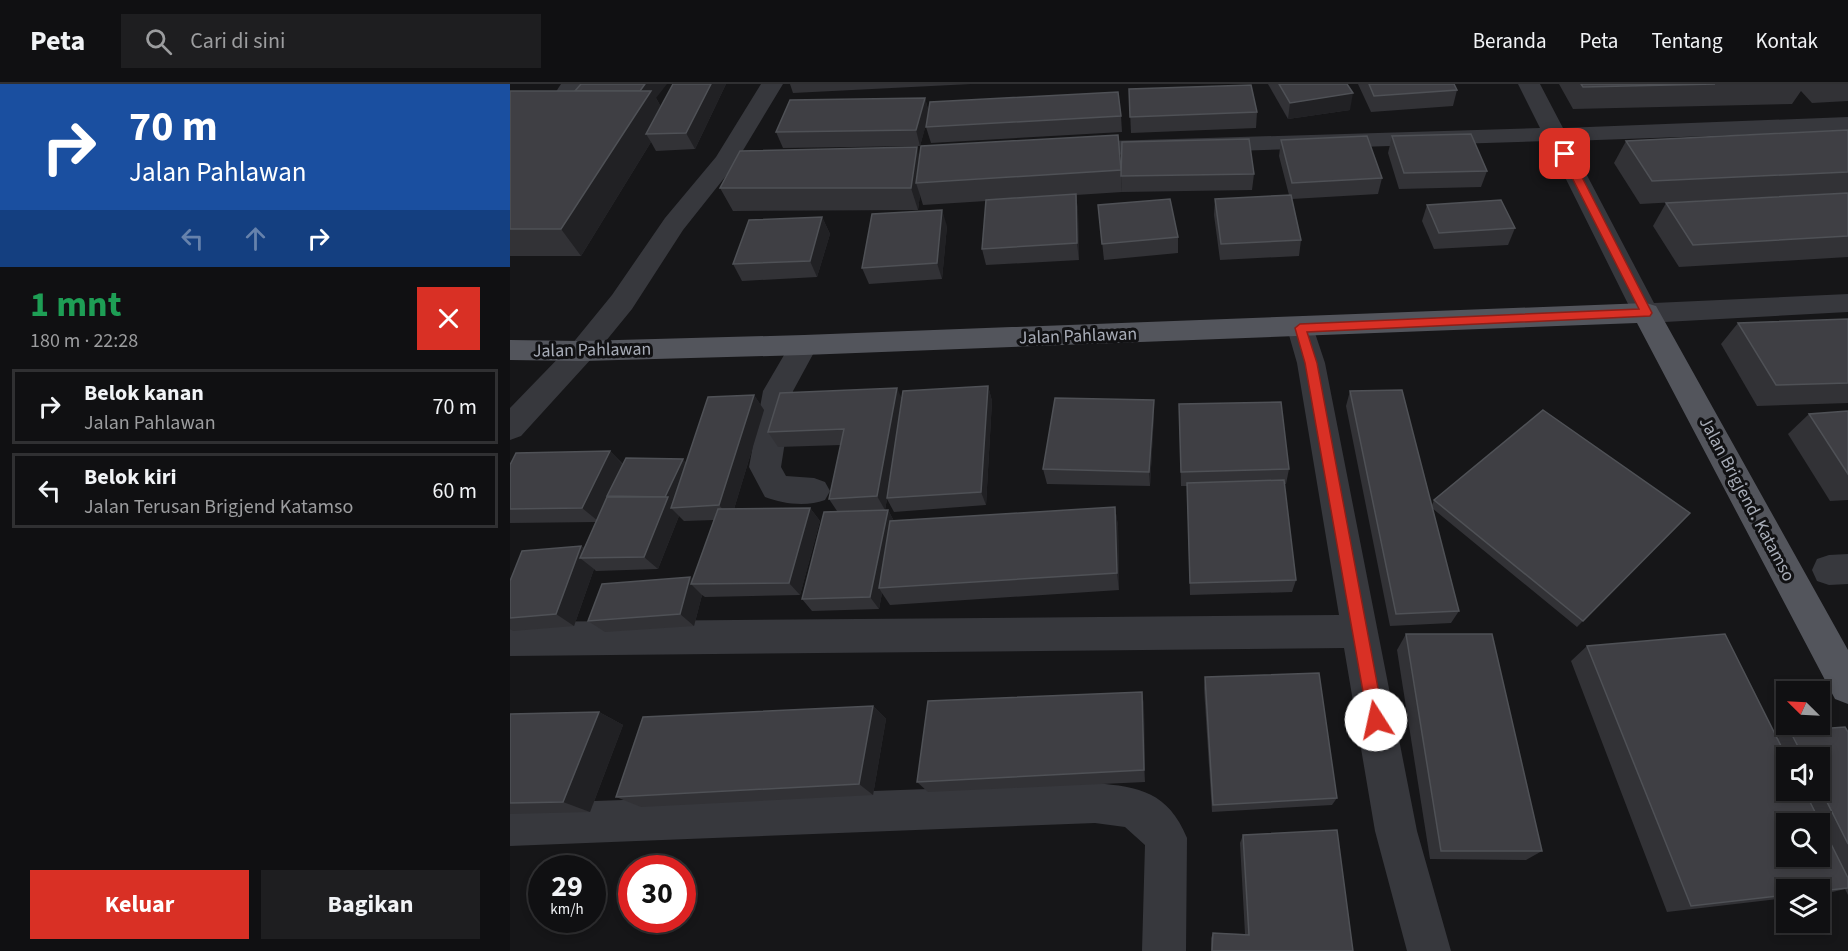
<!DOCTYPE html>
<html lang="id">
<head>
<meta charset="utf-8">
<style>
  body { margin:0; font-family:"Source Sans 3",sans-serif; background:#1e1e20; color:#f1f3f6; height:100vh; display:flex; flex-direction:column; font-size:22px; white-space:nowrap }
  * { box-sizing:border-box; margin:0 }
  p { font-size:20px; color:#9c9d9f }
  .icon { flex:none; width:33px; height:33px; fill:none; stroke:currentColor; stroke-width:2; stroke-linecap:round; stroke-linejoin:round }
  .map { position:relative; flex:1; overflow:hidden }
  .drawer { display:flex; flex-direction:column; background:#101012; width:510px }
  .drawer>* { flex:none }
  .banner { background:#1a4fa0; color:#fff; overflow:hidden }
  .needle { width:39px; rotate:294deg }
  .tools { position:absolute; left:1266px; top:597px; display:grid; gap:12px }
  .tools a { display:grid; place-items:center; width:54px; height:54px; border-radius:0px; background:#101012; box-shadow:0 3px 9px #0003,0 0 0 2px #303032; font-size:30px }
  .speed { position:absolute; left:18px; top:771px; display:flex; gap:12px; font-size:30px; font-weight:700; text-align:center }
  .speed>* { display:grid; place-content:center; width:78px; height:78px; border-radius:50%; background:#101012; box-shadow:0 3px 9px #0003,0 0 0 2px #303032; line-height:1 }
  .speed small { font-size:15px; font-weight:400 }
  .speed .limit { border:9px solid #d22; background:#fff; color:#111 }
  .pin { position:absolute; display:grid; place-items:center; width:51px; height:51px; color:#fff; margin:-26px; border-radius:12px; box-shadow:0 3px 9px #0006 }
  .me { position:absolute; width:66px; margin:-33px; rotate:350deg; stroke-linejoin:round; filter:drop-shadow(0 0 4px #0008) }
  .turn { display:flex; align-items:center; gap:21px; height:126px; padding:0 30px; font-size:27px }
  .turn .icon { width:78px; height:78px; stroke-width:2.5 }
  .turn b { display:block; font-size:42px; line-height:51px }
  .lanes { display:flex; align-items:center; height:57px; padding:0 30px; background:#0003; justify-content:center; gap:30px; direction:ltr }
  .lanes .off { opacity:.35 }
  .round { display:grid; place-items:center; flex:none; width:63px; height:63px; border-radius:0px; background:#1e1e20 }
  .overview { display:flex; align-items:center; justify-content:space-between; height:102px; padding:0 30px }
  h1 { font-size:36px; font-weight:700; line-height:45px; color:#1e9e55 }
  .button { display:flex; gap:12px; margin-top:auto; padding:12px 30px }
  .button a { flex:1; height:69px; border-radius:0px; background:#d93025; color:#fff; font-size:24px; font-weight:700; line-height:69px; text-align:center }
  .button a+a { background:#1e1e20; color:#f1f3f6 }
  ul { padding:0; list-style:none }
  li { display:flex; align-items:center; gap:18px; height:75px; margin:0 12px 9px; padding:0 18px; border:3px solid #303032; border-radius:0px }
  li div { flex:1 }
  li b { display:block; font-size:22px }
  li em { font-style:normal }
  header { display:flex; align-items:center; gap:36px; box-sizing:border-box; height:84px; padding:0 30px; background:#101012; border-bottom:2px solid #303032 }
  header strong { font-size:28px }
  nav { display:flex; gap:33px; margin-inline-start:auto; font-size:21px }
  .search { width:420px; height:54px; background:#1e1e20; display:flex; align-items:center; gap:15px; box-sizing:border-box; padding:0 21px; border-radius:0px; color:#9c9d9f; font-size:22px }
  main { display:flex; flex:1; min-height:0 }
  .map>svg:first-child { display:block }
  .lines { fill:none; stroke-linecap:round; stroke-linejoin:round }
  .minor { fill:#37383d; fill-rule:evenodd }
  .major { fill:#53555c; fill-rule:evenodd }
  .wall { fill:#323236; fill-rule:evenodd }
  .shaded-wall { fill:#212124 }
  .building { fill:#3f3f44; stroke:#4f5156; stroke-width:1.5; fill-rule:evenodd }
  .route { fill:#d93025; stroke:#8d1f18; stroke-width:1.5 }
  .labels { text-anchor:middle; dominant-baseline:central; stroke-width:6; stroke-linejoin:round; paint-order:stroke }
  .street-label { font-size:18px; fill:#a8adb8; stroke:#111113 }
</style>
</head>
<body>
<header>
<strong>Peta</strong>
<div class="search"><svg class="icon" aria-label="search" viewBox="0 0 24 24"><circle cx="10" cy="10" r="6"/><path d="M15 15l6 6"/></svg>Cari di sini</div>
<nav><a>Beranda</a><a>Peta</a><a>Tentang</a><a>Kontak</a></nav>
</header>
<main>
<section class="drawer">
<div class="banner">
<div class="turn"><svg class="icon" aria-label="right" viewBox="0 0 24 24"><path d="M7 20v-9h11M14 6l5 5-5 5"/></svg><div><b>70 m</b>Jalan Pahlawan</div></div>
<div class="lanes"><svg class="icon off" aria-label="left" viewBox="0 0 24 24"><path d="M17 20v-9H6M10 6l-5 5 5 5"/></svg><svg class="icon off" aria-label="ahead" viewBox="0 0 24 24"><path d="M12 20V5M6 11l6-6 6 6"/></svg><svg class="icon" aria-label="right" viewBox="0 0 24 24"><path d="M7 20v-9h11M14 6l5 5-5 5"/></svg></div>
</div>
<div class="overview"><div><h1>1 mnt</h1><p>180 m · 22:28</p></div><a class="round" style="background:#d93025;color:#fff"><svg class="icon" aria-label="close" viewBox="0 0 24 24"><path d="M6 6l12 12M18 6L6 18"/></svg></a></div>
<ul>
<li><svg class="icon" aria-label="right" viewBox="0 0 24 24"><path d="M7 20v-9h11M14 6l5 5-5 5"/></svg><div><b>Belok kanan</b><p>Jalan Pahlawan</p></div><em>70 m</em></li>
<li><svg class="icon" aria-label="left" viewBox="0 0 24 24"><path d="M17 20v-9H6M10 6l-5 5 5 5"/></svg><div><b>Belok kiri</b><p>Jalan Terusan Brigjend Katamso</p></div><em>60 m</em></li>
</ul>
<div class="button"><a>Keluar</a><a>Bagikan</a></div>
</section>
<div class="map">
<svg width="1338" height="867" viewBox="0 0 1338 867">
  <rect width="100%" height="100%" fill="#161618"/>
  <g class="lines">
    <g class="minor">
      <path d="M51 0H73L57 25 49 27 41 25 38 20Z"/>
      <path d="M251 0H273L232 68 271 67 279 69 283 74 279 79 223 83 173 146 122 225 82 274 11 352 0 356V324L62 260 102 211 155 134 206 73Z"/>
      <path d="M1008 0H1030L1053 44 1338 33V47L1059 57 1144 219 1338 210V228L1136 239 1126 236 1037 57 566 72 558 70 554 65 558 60 566 58 1030 44Z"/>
      <path d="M791 234 801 237 815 279 907 747 941 867H897L865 747 834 564 0 572V538L829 531 787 279 777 244 781 237Z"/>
      <path d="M294 251 304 254 308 261 283 307 271 383 276 392 304 394 315 398 320 407 315 416C297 423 273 420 255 413L239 383 253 307 284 254Z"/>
      <path d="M1338 470V500L1319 501 1307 497 1302 486 1307 475 1319 471Z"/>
      <path d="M585 699C630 703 658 708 677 754L676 867H632L635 761 615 743 585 739 0 762V720Z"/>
    </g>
    <path class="major" d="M1136 219 1146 222 1150 229 1338 566V620L1325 615 1127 239 294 271 72 277 0 276V256L72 257 294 251Z"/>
  </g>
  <g class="wall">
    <path d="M163 0H216L185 65 146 67 141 58 71 172H0V7L146 14 151 23Z"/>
    <path d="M280 0H461L283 9Z"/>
    <path d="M758 0H837L840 26 778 35Z"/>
    <path d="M848 0H944L947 6 943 22 861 28Z"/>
    <path d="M1049 0H1338V17L1302 19 1291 7 1282 20 1063 25Z"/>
    <path d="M619 5 747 28 746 44 621 49Z"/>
    <path d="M415 14 419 29 611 32 612 48 421 59 416 43 417 36 410 62 273 64 266 48Z"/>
    <path d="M1338 46V109L1130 120 1104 79 1116 57Z"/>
    <path d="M882 52 977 87 971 103 889 105 878 69Z"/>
    <path d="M771 56 872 94 868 110 782 115 791 156 789 172 710 176 704 131 705 115 779 111 769 72Z"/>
    <path d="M410 74 611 86 612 108 566 111 568 127 569 176 476 181 472 165 476 117 413 121 410 111 408 126 223 127 210 104Z"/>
    <path d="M744 90 742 106 612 108 611 92Z"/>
    <path d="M1338 109V173L1169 183 1143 142 1156 119Z"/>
    <path d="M588 121 668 153V169L594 176Z"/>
    <path d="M917 121 1005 144 998 161 924 165 912 137Z"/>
    <path d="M312 133 320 150 307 193 232 197 223 180Z"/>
    <path d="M437 142 432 195 359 200 352 184Z"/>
    <path d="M1338 235V319L1247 322 1211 260 1228 239Z"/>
    <path d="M478 302 482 317 476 421 384 428 377 415 375 426H378L384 437 605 423 608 442 609 506 380 521 372 509 369 525 302 527 292 515 327 427 319 415 331 361 268 363 258 348 392 313Z"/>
    <path d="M840 307 922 421 924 416 1180 429 1067 543 922 424 949 527 941 539 880 542 836 322Z"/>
    <path d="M244 311 254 326 224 425 300 424 310 437 290 511 195 513 192 511 184 542 95 548 78 537 183 496 204 436 174 437 169 432 148 485 86 487 84 485 64 542 3 547 0 545V497L71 462 74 464 86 438 0 439V381L100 367 113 380 176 378Z"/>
    <path d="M669 320 779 385 776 400H774L786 496 782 508 680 511 677 402H671Z"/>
    <path d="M1338 327V416L1320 417 1278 350 1299 330Z"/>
    <path d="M644 331 640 402 537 400 533 385Z"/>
    <path d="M896 550 1032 767 1016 776 920 775 887 566Z"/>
    <path d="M1077 562 1267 654 1280 647 1338 648V811L1335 805 1310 811V806H1276V814L1157 828 1061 577ZM1276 674H1310V706H1276Z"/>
    <path d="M695 593 827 714 822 721 702 728 694 604Z"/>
    <path d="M632 608 634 622 635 698 418 708 407 698Z"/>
    <path d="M363 622 376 635 363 711 131 723 106 713Z"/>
    <path d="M89 628 113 641 80 728 0 730V630Z"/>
    <path d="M733 751 843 867H701V854L703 849 735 850 730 759Z"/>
  </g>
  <g class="shaded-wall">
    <path d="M135 0H157L146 14 156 33 136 50 141 58 71 172 51 145 126 12Z"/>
    <path d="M201 0H216L185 65 176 49Z"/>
    <path d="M843 9 840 26 778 35 780 19Z"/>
    <path d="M415 14 419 30 410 62 406 46Z"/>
    <path d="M407 63 413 86 406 99 410 111 408 126 401 104Z"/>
    <path d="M566 110 568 127 569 176 567 159Z"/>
    <path d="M432 126 437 142 432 195 427 179Z"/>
    <path d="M312 133 320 150 307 193 300 177Z"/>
    <path d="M478 302 482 317 476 421 471 408Z"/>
    <path d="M387 304 394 319 375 426 367 412Z"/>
    <path d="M244 311 254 326 221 435 209 421Z"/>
    <path d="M644 316V331L640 402 639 388Z"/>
    <path d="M100 367 114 382 97 412 99 414 88 437 72 424Z"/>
    <path d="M173 375 180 383 161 424 169 432 148 485 134 473 155 413Z"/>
    <path d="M605 423 608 442 609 506 607 489Z"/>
    <path d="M300 424 310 437 290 511 279 499Z"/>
    <path d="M378 426 385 439 369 504 372 509 369 525 360 513Z"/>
    <path d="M71 462 86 474H70L84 485 64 542 46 530Z"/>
    <path d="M180 493 188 500H181L192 511 184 542 170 530Z"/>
    <path d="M632 608 634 622 635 698 634 686Z"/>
    <path d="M363 622 376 635 363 711 349 700Z"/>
    <path d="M89 628 113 641 80 728 53 718Z"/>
  </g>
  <g class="building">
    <path d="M71 0H135L130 7H65Z"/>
    <path d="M163 0H201L176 49 136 50Z"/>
    <path d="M769 0H837L843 9 780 19Z"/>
    <path d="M859 0H944L947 6 864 12Z"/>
    <path d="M1071 0H1205L1073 3Z"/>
    <path d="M741 1 747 28 620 33 619 5Z"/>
    <path d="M0 7H141L51 145H0Z"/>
    <path d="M608 8 611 32 416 43 420 18Z"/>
    <path d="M415 14 406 46 266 48 280 16Z"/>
    <path d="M1338 46V88L1142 97 1116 57Z"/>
    <path d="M961 50 977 87 894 89 882 52Z"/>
    <path d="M608 51 611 86 406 99 411 62Z"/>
    <path d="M857 52 872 94 782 99 771 56Z"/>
    <path d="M739 55 744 90 611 92 612 58Z"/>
    <path d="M407 63 401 104H210L230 67Z"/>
    <path d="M1338 109V152L1183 161 1156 119Z"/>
    <path d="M566 110 567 159 472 165 476 116Z"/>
    <path d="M781 111 791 156 711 160 705 115Z"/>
    <path d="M660 115 668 153 592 160 588 121Z"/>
    <path d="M991 116 1005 144 929 149 917 121Z"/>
    <path d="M432 126 427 179 352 184 362 130Z"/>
    <path d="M312 133 300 177 223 180 239 136Z"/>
    <path d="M1338 235V299L1266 301 1228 239Z"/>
    <path d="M478 302 471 408 377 414 393 307Z"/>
    <path d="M387 304 367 412 319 415 334 345 258 348 270 309Z"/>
    <path d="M892 306 949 527 886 530 840 307Z"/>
    <path d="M244 311 209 421 161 424 198 313Z"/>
    <path d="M545 314 644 316 639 388 533 385Z"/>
    <path d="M771 318 779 385 671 388 669 320Z"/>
    <path d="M1033 326 1180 429 1073 537 924 416Z"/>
    <path d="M1338 327V390L1299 330Z"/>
    <path d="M100 367 72 424 0 425V381L6 369Z"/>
    <path d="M116 374 173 375 155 413 97 412Z"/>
    <path d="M774 396 786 496 680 499 677 399Z"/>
    <path d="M97 413H158L134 473 70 474Z"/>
    <path d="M605 423 607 489 369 504 380 437Z"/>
    <path d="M300 424 279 499 181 500 208 425Z"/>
    <path d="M378 426 360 513 292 515 314 428Z"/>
    <path d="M71 462 46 530 0 534V497L12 467Z"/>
    <path d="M180 493 170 530 78 537 92 500Z"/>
    <path d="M896 550H982L1032 767H931Z"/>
    <path d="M1215 550 1277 674H1276V706H1294L1338 794V804L1310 807V806H1276V811L1181 822 1077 562ZM1276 740H1310V772H1276Z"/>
    <path d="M809 589 827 714 703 721 695 593Z"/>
    <path d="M632 608 634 686 407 698 418 617Z"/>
    <path d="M363 622 349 700 106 713 133 633Z"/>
    <path d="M89 628 53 718 0 719V630Z"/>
    <path d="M1335 643 1338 648V760L1310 704V674H1294L1280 647Z"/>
    <path d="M827 746 843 867H702L703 849 739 851 733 751Z"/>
  </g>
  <path class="route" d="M1055 67 1060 70 1142 229 1140 232 797 248 807 279 874 636 872 641 866 644 861 641 858 636 795 279 785 244 790 240 1129 225 1050 70Z"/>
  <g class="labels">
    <g class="street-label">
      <text transform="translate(568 252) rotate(-2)">Jalan Pahlawan</text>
      <text transform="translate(82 266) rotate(-1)">Jalan Pahlawan</text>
      <text transform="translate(1237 415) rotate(62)">Jalan Brigjend. Katamso</text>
    </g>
  </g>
</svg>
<div class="tools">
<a><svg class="needle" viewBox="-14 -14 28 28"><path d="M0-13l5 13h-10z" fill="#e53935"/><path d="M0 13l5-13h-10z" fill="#9c9d9f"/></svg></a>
<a><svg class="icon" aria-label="sound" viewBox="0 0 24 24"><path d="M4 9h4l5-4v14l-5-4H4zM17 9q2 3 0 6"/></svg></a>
<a><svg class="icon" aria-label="search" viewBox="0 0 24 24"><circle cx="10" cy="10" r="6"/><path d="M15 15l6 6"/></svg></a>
<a><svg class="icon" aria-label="layers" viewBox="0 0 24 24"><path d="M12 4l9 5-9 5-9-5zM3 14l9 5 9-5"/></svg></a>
</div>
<div class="speed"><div>29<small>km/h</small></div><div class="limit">30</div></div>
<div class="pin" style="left:1055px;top:70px;background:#d93025"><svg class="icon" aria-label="arrive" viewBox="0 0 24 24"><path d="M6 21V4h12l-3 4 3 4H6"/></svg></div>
<svg class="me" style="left:866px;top:636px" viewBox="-20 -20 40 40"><circle r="19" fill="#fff"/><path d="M0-13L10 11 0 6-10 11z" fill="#d93025"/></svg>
</div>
</main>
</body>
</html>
